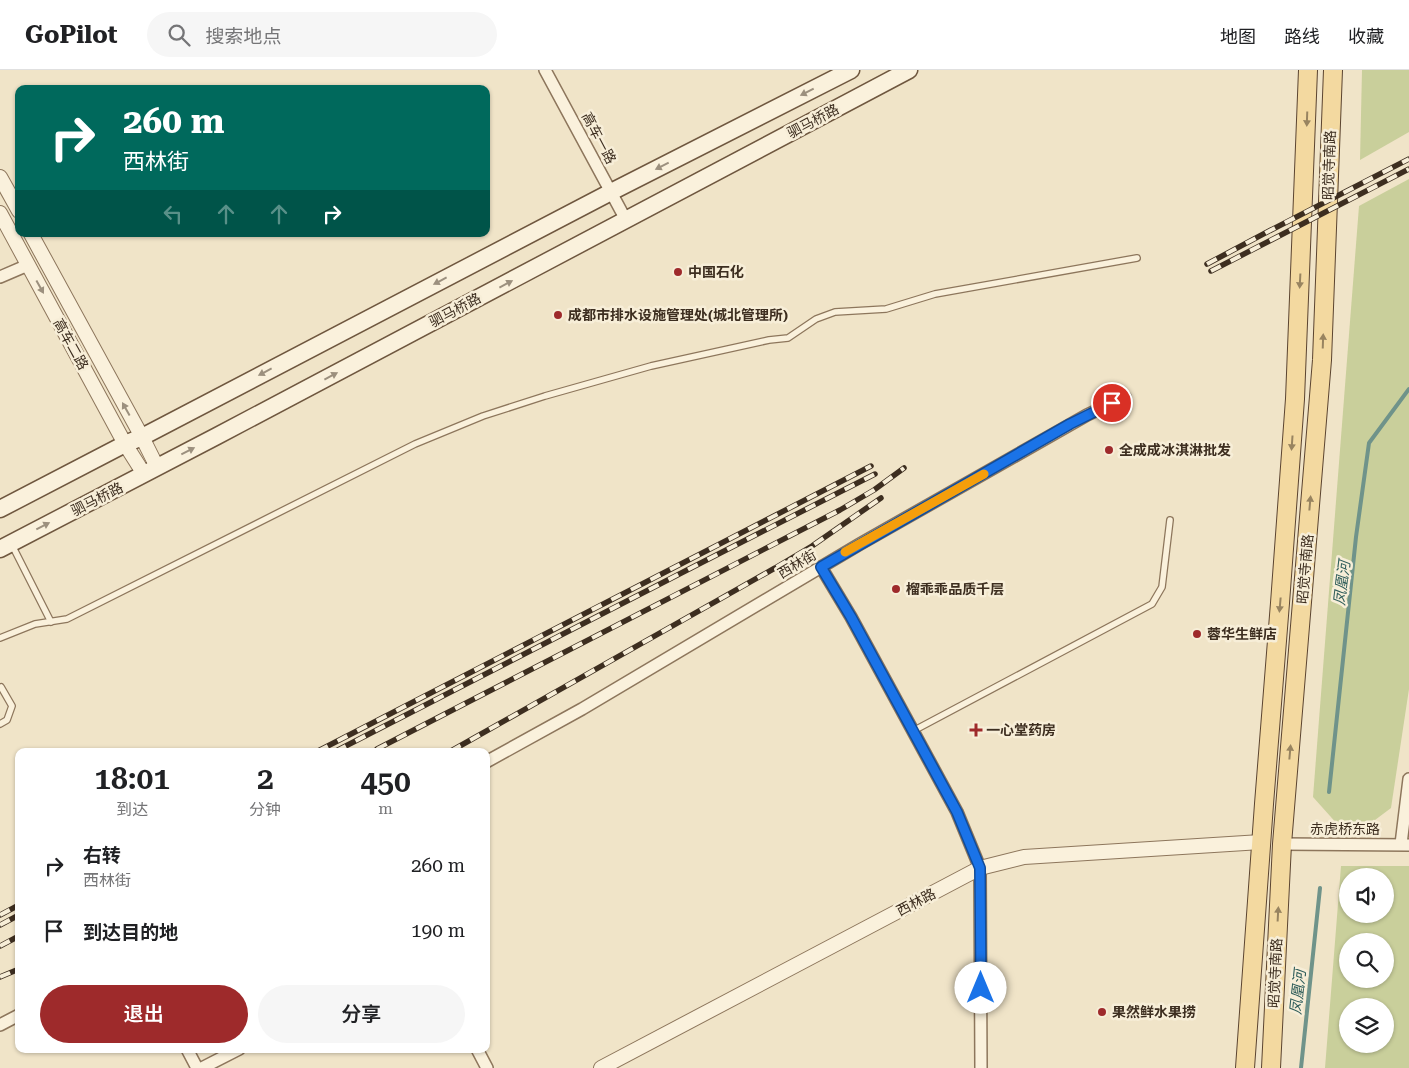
<!DOCTYPE html>
<html lang="zh">
<head>
<meta charset="utf-8">
<style>
  body { margin:0; font-family:"Roboto Serif","Noto Sans SC",serif; background:#f6f6f6; color:#202124; height:100vh; display:flex; flex-direction:column; font-size:19px; white-space:nowrap }
  * { box-sizing:border-box; margin:0 }
  p { font-size:16px; color:#757577 }
  .icon { flex:none; width:28px; height:28px; fill:none; stroke:currentColor; stroke-width:2; stroke-linecap:round; stroke-linejoin:round }
  .map { position:relative; flex:1; overflow:hidden }
  .panel { position:absolute; left:15px; top:678px; width:475px; height:305px; display:flex; flex-direction:column; background:#fff; border-radius:10px; box-shadow:0 1px 4px #0004 }
  .panel>* { flex:none }
  .top-card { position:absolute; left:15px; top:15px; width:475px; height:152px; border-radius:10px; box-shadow:0 1px 4px #0004; background:#00695c; color:#fff; overflow:hidden }
  .fabs { position:absolute; left:1339px; top:798px; display:grid; gap:10px }
  .fabs a { display:grid; place-items:center; width:55px; height:55px; border-radius:50%; background:#fff; box-shadow:0 1px 4px #0004; font-size:25px }
  .pin { position:absolute; display:grid; place-items:center; width:42px; height:42px; color:#fff; margin:-21px; border:2px solid #fff; border-radius:50%; box-shadow:0 1px 5px #0007 }
  .me { position:absolute; width:55px; margin:-28px; rotate:0deg; stroke-linejoin:round; filter:drop-shadow(0 0 4px #0008) }
  .turn { display:flex; align-items:center; gap:18px; height:105px; padding:0 25px; font-size:22px }
  .turn .icon { width:65px; height:65px; stroke-width:2.5 }
  .turn b { display:block; font-size:35px; line-height:42px }
  .lanes { display:flex; align-items:center; height:48px; padding:0 25px; background:#0003; justify-content:center; gap:25px; direction:ltr }
  .lanes .off { opacity:.35 }
  .eta { display:flex; justify-content:space-evenly; align-items:center; height:85px; text-align:center }
  .eta b { font-size:30px; font-weight:600; line-height:35px }
  .primary-button { display:flex; gap:10px; margin-top:auto; padding:10px 25px }
  .primary-button a { flex:1; height:58px; border-radius:30px; background:#9e2a2b; color:#fff; font-size:20px; font-weight:600; line-height:58px; text-align:center }
  .primary-button a+a { background:#f6f6f6; color:#202124 }
  ul { padding:0; list-style:none }
  li { display:flex; align-items:center; gap:15px; height:65px; padding:0 25px }
  li div { flex:1 }
  li b { display:block; font-size:19px }
  li em { font-style:normal }
  header { display:flex; align-items:center; gap:30px; box-sizing:border-box; height:70px; padding:0 25px; background:#fff; border-bottom:1px solid #e0e0e0 }
  header strong { font-size:24px }
  nav { display:flex; gap:28px; margin-inline-start:auto; font-size:18px }
  .search { width:350px; height:45px; background:#f6f6f6; display:flex; align-items:center; gap:12px; box-sizing:border-box; padding:0 18px; border-radius:28px; color:#757577; font-size:19px }
  .map>svg:first-child { display:block }
  .green { fill:#c9cf9b; fill-rule:evenodd }
  .lines { fill:none; stroke-linecap:round; stroke-linejoin:round }
  .stream { stroke:#6f938a; stroke-width:4 }
  .service-casing { stroke:#8d765c; stroke-width:8 }
  .minor-casing { stroke:#8d765c; stroke-width:14 }
  .tertiary-casing { stroke:#8d765c; stroke-width:16 }
  .secondary-casing { stroke:#6f573f; stroke-width:19 }
  .primary-casing { stroke:#5b4430; stroke-width:20 }
  .service { stroke:#faf1dc; stroke-width:5.5 }
  .minor { stroke:#faf1dc; stroke-width:11 }
  .tertiary { stroke:#faf1dc; stroke-width:14 }
  .secondary { stroke:#faf1dc; stroke-width:16 }
  .primary { stroke:#f3d9a0; stroke-width:18 }
  .rail-casing { stroke:#3d2e20; stroke-width:5.5 }
  .rail { stroke:#f7eed8; stroke-width:4; stroke-dasharray:11; stroke-linecap:butt }
  .oneway { fill:#9c907e }
  .oneway2 { fill:#988460 }
  .route-casing { stroke:#114b97; stroke-width:12 }
  .route { stroke:#1a73e8; stroke-width:9 }
  .slow { stroke:#f59e0b; stroke-width:9 }
  .poi-dot { fill:#9e2a2b; stroke:#f7eed8; stroke-width:2 }
  .labels { text-anchor:middle; dominant-baseline:central; stroke-width:5; stroke-linejoin:round; paint-order:stroke }
  .street-label { font-size:14px; fill:#3d2e20; stroke:#f7eed8 }
  .poi-label { font-size:14px; font-weight:bold; fill:#3d2e20; stroke:#f7eed8; text-anchor:start }
  .water-label { font-size:15px; font-style:italic; fill:#2f5d5a; stroke:#f7eed8 }
</style>
</head>
<body>
<header>
<strong>GoPilot</strong>
<div class="search"><svg class="icon" aria-label="search" viewBox="0 0 24 24"><circle cx="10" cy="10" r="6"/><path d="M15 15l6 6"/></svg>搜索地点</div>
<nav><a>地图</a><a>路线</a><a>收藏</a></nav>
</header>
<div class="map">
<svg width="1409" height="998" viewBox="0 0 1409 998">
  <rect width="100%" height="100%" fill="#f0e4c8"/>
  <g class="green">
    <path d="M1362 0H1409V62L1360 90Z"/>
    <path d="M1409 109V619L1391 738 1371 753 1339 756 1313 727 1359 136Z"/>
    <path d="M1341 796H1409V998H1325ZM1348 806H1385V844H1348ZM1348 871H1385V909H1348ZM1348 936H1385V974H1348Z"/>
  </g>
  <g class="lines">
    <g class="stream">
      <path d="M1329 722 1356 467 1369 373 1409 319"/>
      <path d="M1301 998 1320 818"/>
    </g>
    <defs>
      <g id="service">
        <path d="M12 475 51 552"/>
        <path d="M0 568 35 554 67 549 415 374 483 346 545 326 651 296 769 270 788 268 816 249 835 242 886 239 935 224 1137 188"/>
        <path d="M0 654 7 650 12 636 1 617"/>
        <path d="M913 661 1152 534 1162 517 1170 450"/>
      </g>
      <g id="minor">
        <path d="M545 0 626 150"/>
        <path d="M0 207 28 195"/>
        <path d="M821 497 851 547 957 742 980 798 981 998"/>
        <path d="M486 692 582 639 860 474 1087 345 1125 327"/>
        <path d="M1282 774 1409 775"/>
        <path d="M1401 774 1409 709"/>
        <path d="M0 955 19 945"/>
        <path d="M187 979 197 998"/>
        <path d="M477 979 487 998"/>
        <path d="M202 998 239 979"/>
      </g>
      <g id="tertiary">
        <path d="M0 107 19 141"/>
        <path d="M0 143 125 374 144 404"/>
        <path d="M31 164 142 367 157 397"/>
        <path d="M601 998 980 798 1024 787 1261 772"/>
      </g>
      <g id="secondary">
        <path d="M0 439 125 374 142 367 611 122 851 0"/>
        <path d="M0 479 217 366 909 0"/>
      </g>
      <g id="primary">
        <path d="M1245 998 1264 734 1280 533 1295 329 1308 0"/>
        <path d="M1271 998 1282 774 1322 290 1333 0"/>
      </g>
    </defs>
    <use href="#service" class="service-casing"/>
    <use href="#minor" class="minor-casing"/>
    <use href="#tertiary" class="tertiary-casing"/>
    <use href="#secondary" class="secondary-casing"/>
    <use href="#primary" class="primary-casing"/>
    <use href="#service" class="service"/>
    <use href="#minor" class="minor"/>
    <use href="#tertiary" class="tertiary"/>
    <use href="#secondary" class="secondary"/>
    <use href="#primary" class="primary"/>
    <defs>
      <g id="rail">
        <path d="M1207 194 1271 160 1409 89"/>
        <path d="M1211 201 1409 99"/>
        <path d="M377 679 840 440 874 420 904 398"/>
        <path d="M318 681 871 396"/>
        <path d="M336 681 691 498 875 404"/>
        <path d="M451 681 775 498 812 476 881 428"/>
        <path d="M0 845 19 835"/>
        <path d="M0 855 19 845"/>
        <path d="M0 876 19 866"/>
        <path d="M0 907 19 899"/>
      </g>
    </defs>
    <use href="#rail" class="rail-casing"/>
    <use href="#rail" class="rail"/>
  </g>
  <defs><path id="oneway-solid" d="M-6-.8H1V-3.2L6.5 0L1 3.2V.8H-6Z" transform="scale(1.25)"/></defs>
  <g class="oneway">
    <use href="#oneway-solid" transform="translate(807 22) rotate(153)"/>
    <use href="#oneway-solid" transform="translate(662 96) rotate(153)"/>
    <use href="#oneway-solid" transform="translate(440 211) rotate(152)"/>
    <use href="#oneway-solid" transform="translate(506 214) rotate(-28)"/>
    <use href="#oneway-solid" transform="translate(40 217) rotate(61)"/>
    <use href="#oneway-solid" transform="translate(265 302) rotate(152)"/>
    <use href="#oneway-solid" transform="translate(331 306) rotate(-28)"/>
    <use href="#oneway-solid" transform="translate(126 339) rotate(-119)"/>
    <use href="#oneway-solid" transform="translate(188 381) rotate(-27)"/>
    <use href="#oneway-solid" transform="translate(43 456) rotate(-27)"/>
  </g>
  <g class="oneway2">
    <use href="#oneway-solid" transform="translate(1307 49) rotate(92)"/>
    <use href="#oneway-solid" transform="translate(1300 211) rotate(93)"/>
    <use href="#oneway-solid" transform="translate(1323 271) rotate(-88)"/>
    <use href="#oneway-solid" transform="translate(1292 373) rotate(94)"/>
    <use href="#oneway-solid" transform="translate(1310 433) rotate(-85)"/>
    <use href="#oneway-solid" transform="translate(1280 535) rotate(95)"/>
    <use href="#oneway-solid" transform="translate(1290 682) rotate(-85)"/>
    <use href="#oneway-solid" transform="translate(1278 844) rotate(-87)"/>
  </g>
  <g class="lines">
    <defs>
      <path id="route" d="M981 918 980 798 957 742 851 547 821 497 1070 354 1112 333"/>
    </defs>
    <use href="#route" class="route-casing"/>
    <use href="#route" class="route"/>
    <path class="slow" d="M845 482 984 404"/>
  </g>
  <g class="poi-dot">
    <circle cx="678" cy="202" r="5"/>
    <circle cx="558" cy="245" r="5"/>
    <circle cx="1109" cy="380" r="5"/>
    <circle cx="896" cy="519" r="5"/>
    <circle cx="1197" cy="564" r="5"/>
    <path d="M973.5 652.5h5v5h5v5h-5v5h-5v-5h-5v-5h5z"/>
    <circle cx="1102" cy="942" r="5"/>
  </g>
  <g class="labels">
    <g class="street-label">
      <text transform="translate(813 51) rotate(-28)">驷马桥路</text>
      <text transform="translate(599 68) rotate(62)">高车一路</text>
      <text transform="translate(1329 95) rotate(-88)">昭觉寺南路</text>
      <text transform="translate(455 240) rotate(-28)">驷马桥路</text>
      <text transform="translate(71 274) rotate(61)">高车二路</text>
      <text transform="translate(97 429) rotate(-27)">驷马桥路</text>
      <text transform="translate(797 494) rotate(-31)">西林街</text>
      <text transform="translate(1305 499) rotate(-85)">昭觉寺南路</text>
      <text x="1345" y="759">赤虎桥东路</text>
      <text transform="translate(916 832) rotate(-28)">西林路</text>
      <text transform="translate(1275 903) rotate(-87)">昭觉寺南路</text>
    </g>
    <g class="poi-label">
      <text x="688" y="202">中国石化</text>
      <text x="568" y="245">成都市排水设施管理处(城北管理所)</text>
      <text x="1119" y="380">全成成冰淇淋批发</text>
      <text x="906" y="519">榴乖乖品质千层</text>
      <text x="1207" y="564">蓉华生鲜店</text>
      <text x="986" y="660">一心堂药房</text>
      <text x="1112" y="942">果然鲜水果捞</text>
    </g>
    <g class="water-label">
      <text transform="translate(1342 513) rotate(-83)">凤凰河</text>
      <text transform="translate(1298 922) rotate(-84)">凤凰河</text>
    </g>
  </g>
</svg>
<div class="fabs">
<a><svg class="icon" aria-label="sound" viewBox="0 0 24 24"><path d="M4 9h4l5-4v14l-5-4H4zM17 9q2 3 0 6"/></svg></a>
<a><svg class="icon" aria-label="search" viewBox="0 0 24 24"><circle cx="10" cy="10" r="6"/><path d="M15 15l6 6"/></svg></a>
<a><svg class="icon" aria-label="layers" viewBox="0 0 24 24"><path d="M12 4l9 5-9 5-9-5zM3 14l9 5 9-5"/></svg></a>
</div>
<div class="pin" style="left:1112px;top:333px;background:#d93025"><svg class="icon" aria-label="arrive" viewBox="0 0 24 24"><path d="M6 21V4h12l-3 4 3 4H6"/></svg></div>
<svg class="me" style="left:981px;top:918px" viewBox="-20 -20 40 40"><circle r="19" fill="#fff"/><path d="M0-13L10 11 0 6-10 11z" fill="#1a73e8"/></svg>
<div class="top-card">
<div class="turn"><svg class="icon" aria-label="right" viewBox="0 0 24 24"><path d="M7 20v-9h11M14 6l5 5-5 5"/></svg><div><b>260 m</b>西林街</div></div>
<div class="lanes"><svg class="icon off" aria-label="left" viewBox="0 0 24 24"><path d="M17 20v-9H6M10 6l-5 5 5 5"/></svg><svg class="icon off" aria-label="ahead" viewBox="0 0 24 24"><path d="M12 20V5M6 11l6-6 6 6"/></svg><svg class="icon off" aria-label="ahead" viewBox="0 0 24 24"><path d="M12 20V5M6 11l6-6 6 6"/></svg><svg class="icon" aria-label="right" viewBox="0 0 24 24"><path d="M7 20v-9h11M14 6l5 5-5 5"/></svg></div>
</div>
<section class="panel">
<div class="eta">
<div><b>18:01</b><p>到达</p></div>
<div><b>2</b><p>分钟</p></div>
<div><b>450</b><p>m</p></div>
</div>
<ul>
<li><svg class="icon" aria-label="right" viewBox="0 0 24 24"><path d="M7 20v-9h11M14 6l5 5-5 5"/></svg><div><b>右转</b><p>西林街</p></div><em>260 m</em></li>
<li><svg class="icon" aria-label="arrive" viewBox="0 0 24 24"><path d="M6 21V4h12l-3 4 3 4H6"/></svg><div><b>到达目的地</b></div><em>190 m</em></li>
</ul>
<div class="primary-button"><a>退出</a><a>分享</a></div>
</section>
</div>
</body>
</html>
